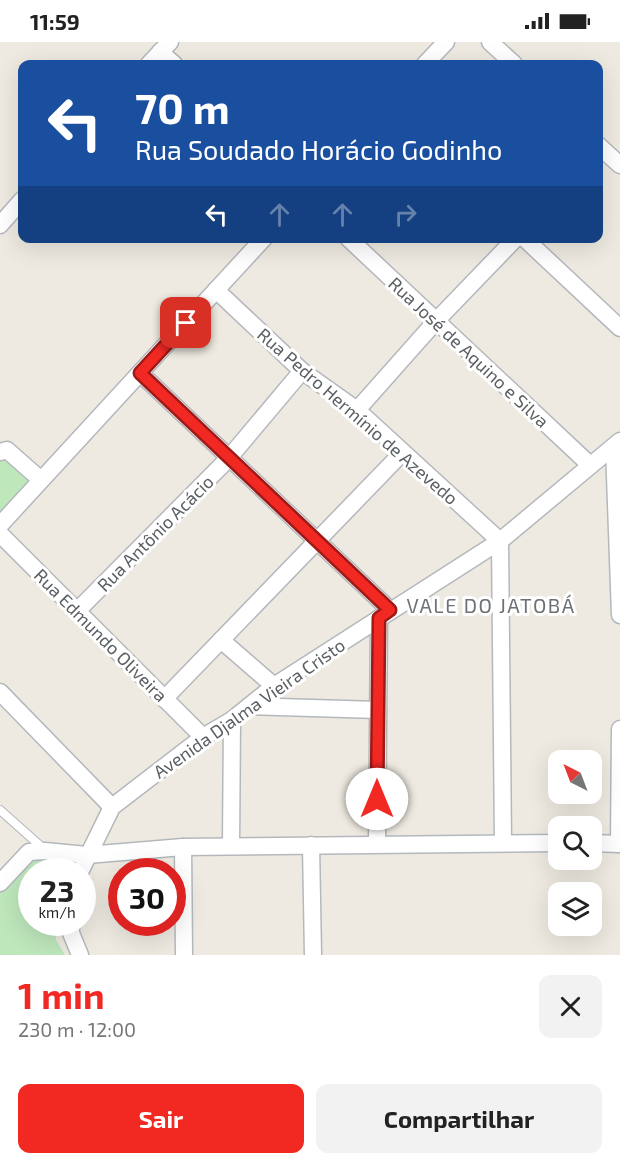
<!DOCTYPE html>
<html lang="pt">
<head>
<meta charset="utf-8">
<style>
  body { margin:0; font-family:"Exo 2",sans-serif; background:#f2f2f2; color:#222; height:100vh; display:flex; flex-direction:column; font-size:22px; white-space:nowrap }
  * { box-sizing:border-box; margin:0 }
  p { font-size:20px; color:#767676 }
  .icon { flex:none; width:33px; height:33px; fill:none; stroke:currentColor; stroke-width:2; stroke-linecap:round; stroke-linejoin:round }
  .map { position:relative; height:913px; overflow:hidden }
  .drawer { display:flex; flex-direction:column; background:#fff; flex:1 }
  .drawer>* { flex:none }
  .banner { position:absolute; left:18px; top:18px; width:585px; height:183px; border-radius:12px; box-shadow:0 6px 24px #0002; background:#1a4fa0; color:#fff; overflow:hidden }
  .needle { width:39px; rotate:318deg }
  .buttons { position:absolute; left:548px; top:708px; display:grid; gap:12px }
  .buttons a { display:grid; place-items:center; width:54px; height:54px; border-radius:12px; background:#fff; box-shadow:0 6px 24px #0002; font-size:30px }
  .speed { position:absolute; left:18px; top:816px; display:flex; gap:12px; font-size:30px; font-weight:700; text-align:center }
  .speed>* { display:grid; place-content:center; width:78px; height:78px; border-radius:50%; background:#fff; box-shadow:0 6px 24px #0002; line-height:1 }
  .speed small { font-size:15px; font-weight:400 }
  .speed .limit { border:9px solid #d22; background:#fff; color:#111 }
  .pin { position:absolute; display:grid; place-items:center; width:51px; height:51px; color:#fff; margin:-26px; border-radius:12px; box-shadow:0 3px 9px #0006 }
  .me { position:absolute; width:66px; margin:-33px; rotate:0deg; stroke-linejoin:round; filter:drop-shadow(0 0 4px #0008) }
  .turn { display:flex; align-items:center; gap:21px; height:126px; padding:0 18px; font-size:27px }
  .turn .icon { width:78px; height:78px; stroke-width:2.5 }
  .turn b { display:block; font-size:42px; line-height:51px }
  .lanes { display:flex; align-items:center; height:57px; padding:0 18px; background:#0003; justify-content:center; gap:30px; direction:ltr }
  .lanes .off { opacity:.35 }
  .round { display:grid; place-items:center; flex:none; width:63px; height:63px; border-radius:12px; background:#f2f2f2 }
  .summary { display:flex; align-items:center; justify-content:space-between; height:102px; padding:0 18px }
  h1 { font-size:36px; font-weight:700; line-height:45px; color:#f22823 }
  .action { display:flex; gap:12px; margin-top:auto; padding:12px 18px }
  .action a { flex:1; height:69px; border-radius:12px; background:#f22823; color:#fff; font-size:24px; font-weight:700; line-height:69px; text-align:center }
  .action a+a { background:#f2f2f2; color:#222 }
  .status { display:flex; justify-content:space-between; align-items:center; height:42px; padding:0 30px; background:#fff; direction:ltr }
  .status svg { height:16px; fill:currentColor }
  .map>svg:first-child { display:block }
  .green { fill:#bee7bc }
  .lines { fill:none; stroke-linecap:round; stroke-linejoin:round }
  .service-casing { stroke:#b4b8bd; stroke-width:10 }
  .minor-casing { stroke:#b4b8bd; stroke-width:19 }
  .service { stroke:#fff; stroke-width:8 }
  .minor { stroke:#fff; stroke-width:16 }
  .route-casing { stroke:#9d1a17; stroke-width:15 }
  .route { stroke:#f22823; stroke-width:10 }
  .labels { text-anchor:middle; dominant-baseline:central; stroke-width:6; stroke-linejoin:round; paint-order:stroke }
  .street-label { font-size:18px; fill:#5a5f63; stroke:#fff }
  .neighbourhood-label { font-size:20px; letter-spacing:1.5px; fill:#6b7175; stroke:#fff }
</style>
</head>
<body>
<div class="status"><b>11:59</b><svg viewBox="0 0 49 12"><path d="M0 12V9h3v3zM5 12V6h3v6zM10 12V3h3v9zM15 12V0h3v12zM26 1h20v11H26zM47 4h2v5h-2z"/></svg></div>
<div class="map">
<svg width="620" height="913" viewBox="0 0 620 913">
  <rect width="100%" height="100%" fill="#eeeae1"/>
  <g class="green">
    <path d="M0 412 33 441 0 476Z"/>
    <path d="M65 813 60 829 32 830V880L55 881 56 898 65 913H0V849L32 815Z"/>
  </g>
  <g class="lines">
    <defs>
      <path id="service" d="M0 768 45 808"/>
      <g id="minor">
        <path d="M490 0 514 22"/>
        <path d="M160 10 174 22"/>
        <path d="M149 22 170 0"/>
        <path d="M425 22 446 0"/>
        <path d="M598 103 620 123"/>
        <path d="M0 183 22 158"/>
        <path d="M348 196 590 423"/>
        <path d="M524 196 620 286"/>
        <path d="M216 248 302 329 357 368 500 499 503 800"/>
        <path d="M140 331 390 568"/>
        <path d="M357 368 436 279 516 196"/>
        <path d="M614 406 620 573"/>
        <path d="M0 410 7 408 41 438"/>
        <path d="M0 483 264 196"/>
        <path d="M0 492 203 695"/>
        <path d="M77 569 228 417 302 329"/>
        <path d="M221 598 274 644"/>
        <path d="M0 650 112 765"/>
        <path d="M164 657 402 411"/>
        <path d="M249 664 378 668"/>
        <path d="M591 801 620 802"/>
        <path d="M377 802 379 576"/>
        <path d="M619 802 620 687"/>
        <path d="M311 803 313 913"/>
        <path d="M231 804 232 678"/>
        <path d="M183 805 184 913"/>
        <path d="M80 830 112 765 203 695 232 678 274 644 500 499 620 399"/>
        <path d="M0 841 29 810 45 809 87 813 183 805 558 801"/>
        <path d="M71 880V891L80 913"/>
      </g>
    </defs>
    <use href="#service" class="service-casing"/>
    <use href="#minor" class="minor-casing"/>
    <use href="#service" class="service"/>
    <use href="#minor" class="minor"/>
  </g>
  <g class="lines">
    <defs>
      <path id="route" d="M186 281 140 331 390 568 379 576 377 757"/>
    </defs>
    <use href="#route" class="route-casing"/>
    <use href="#route" class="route"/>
  </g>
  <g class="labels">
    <g class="street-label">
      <text transform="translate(469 310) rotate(43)">Rua José de Aquino e Silva</text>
      <text transform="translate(358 374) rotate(41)">Rua Pedro Hermínio de Azevedo</text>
      <text transform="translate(155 491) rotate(-45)">Rua Antônio Acácio</text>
      <text transform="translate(101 593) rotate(45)">Rua Edmundo Oliveira</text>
      <text transform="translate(249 666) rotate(-35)">Avenida Djalma Vieira Cristo</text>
    </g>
    <g class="neighbourhood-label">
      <text x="491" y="563">VALE DO JATOBÁ</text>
    </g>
  </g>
</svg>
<div class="buttons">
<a><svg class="needle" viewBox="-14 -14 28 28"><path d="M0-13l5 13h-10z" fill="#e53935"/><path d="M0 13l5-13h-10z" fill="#767676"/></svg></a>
<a><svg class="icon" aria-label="search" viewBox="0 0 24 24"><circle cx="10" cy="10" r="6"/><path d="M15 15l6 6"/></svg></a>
<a><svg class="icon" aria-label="layers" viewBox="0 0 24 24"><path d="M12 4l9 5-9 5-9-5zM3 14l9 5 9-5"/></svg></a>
</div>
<div class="speed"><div>23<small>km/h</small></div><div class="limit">30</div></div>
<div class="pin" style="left:186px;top:281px;background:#d93025"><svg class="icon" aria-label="arrive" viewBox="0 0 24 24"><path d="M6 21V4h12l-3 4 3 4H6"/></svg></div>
<svg class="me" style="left:377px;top:757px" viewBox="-20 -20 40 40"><circle r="19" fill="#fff"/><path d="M0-13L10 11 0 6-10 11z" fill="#f22823"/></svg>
<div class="banner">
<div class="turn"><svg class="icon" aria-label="left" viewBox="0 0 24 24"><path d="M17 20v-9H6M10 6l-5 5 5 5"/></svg><div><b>70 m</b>Rua Soudado Horácio Godinho</div></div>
<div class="lanes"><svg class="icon" aria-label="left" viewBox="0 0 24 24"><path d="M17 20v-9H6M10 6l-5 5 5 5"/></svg><svg class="icon off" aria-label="ahead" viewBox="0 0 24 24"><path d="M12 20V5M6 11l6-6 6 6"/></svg><svg class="icon off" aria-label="ahead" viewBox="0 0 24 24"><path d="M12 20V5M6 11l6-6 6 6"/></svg><svg class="icon off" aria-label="right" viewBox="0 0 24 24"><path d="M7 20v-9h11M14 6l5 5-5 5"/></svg></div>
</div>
</div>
<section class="drawer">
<div class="summary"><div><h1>1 min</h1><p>230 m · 12:00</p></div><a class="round"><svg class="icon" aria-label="close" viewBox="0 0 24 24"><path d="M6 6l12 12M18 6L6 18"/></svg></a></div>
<div class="action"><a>Sair</a><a>Compartilhar</a></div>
</section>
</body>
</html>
